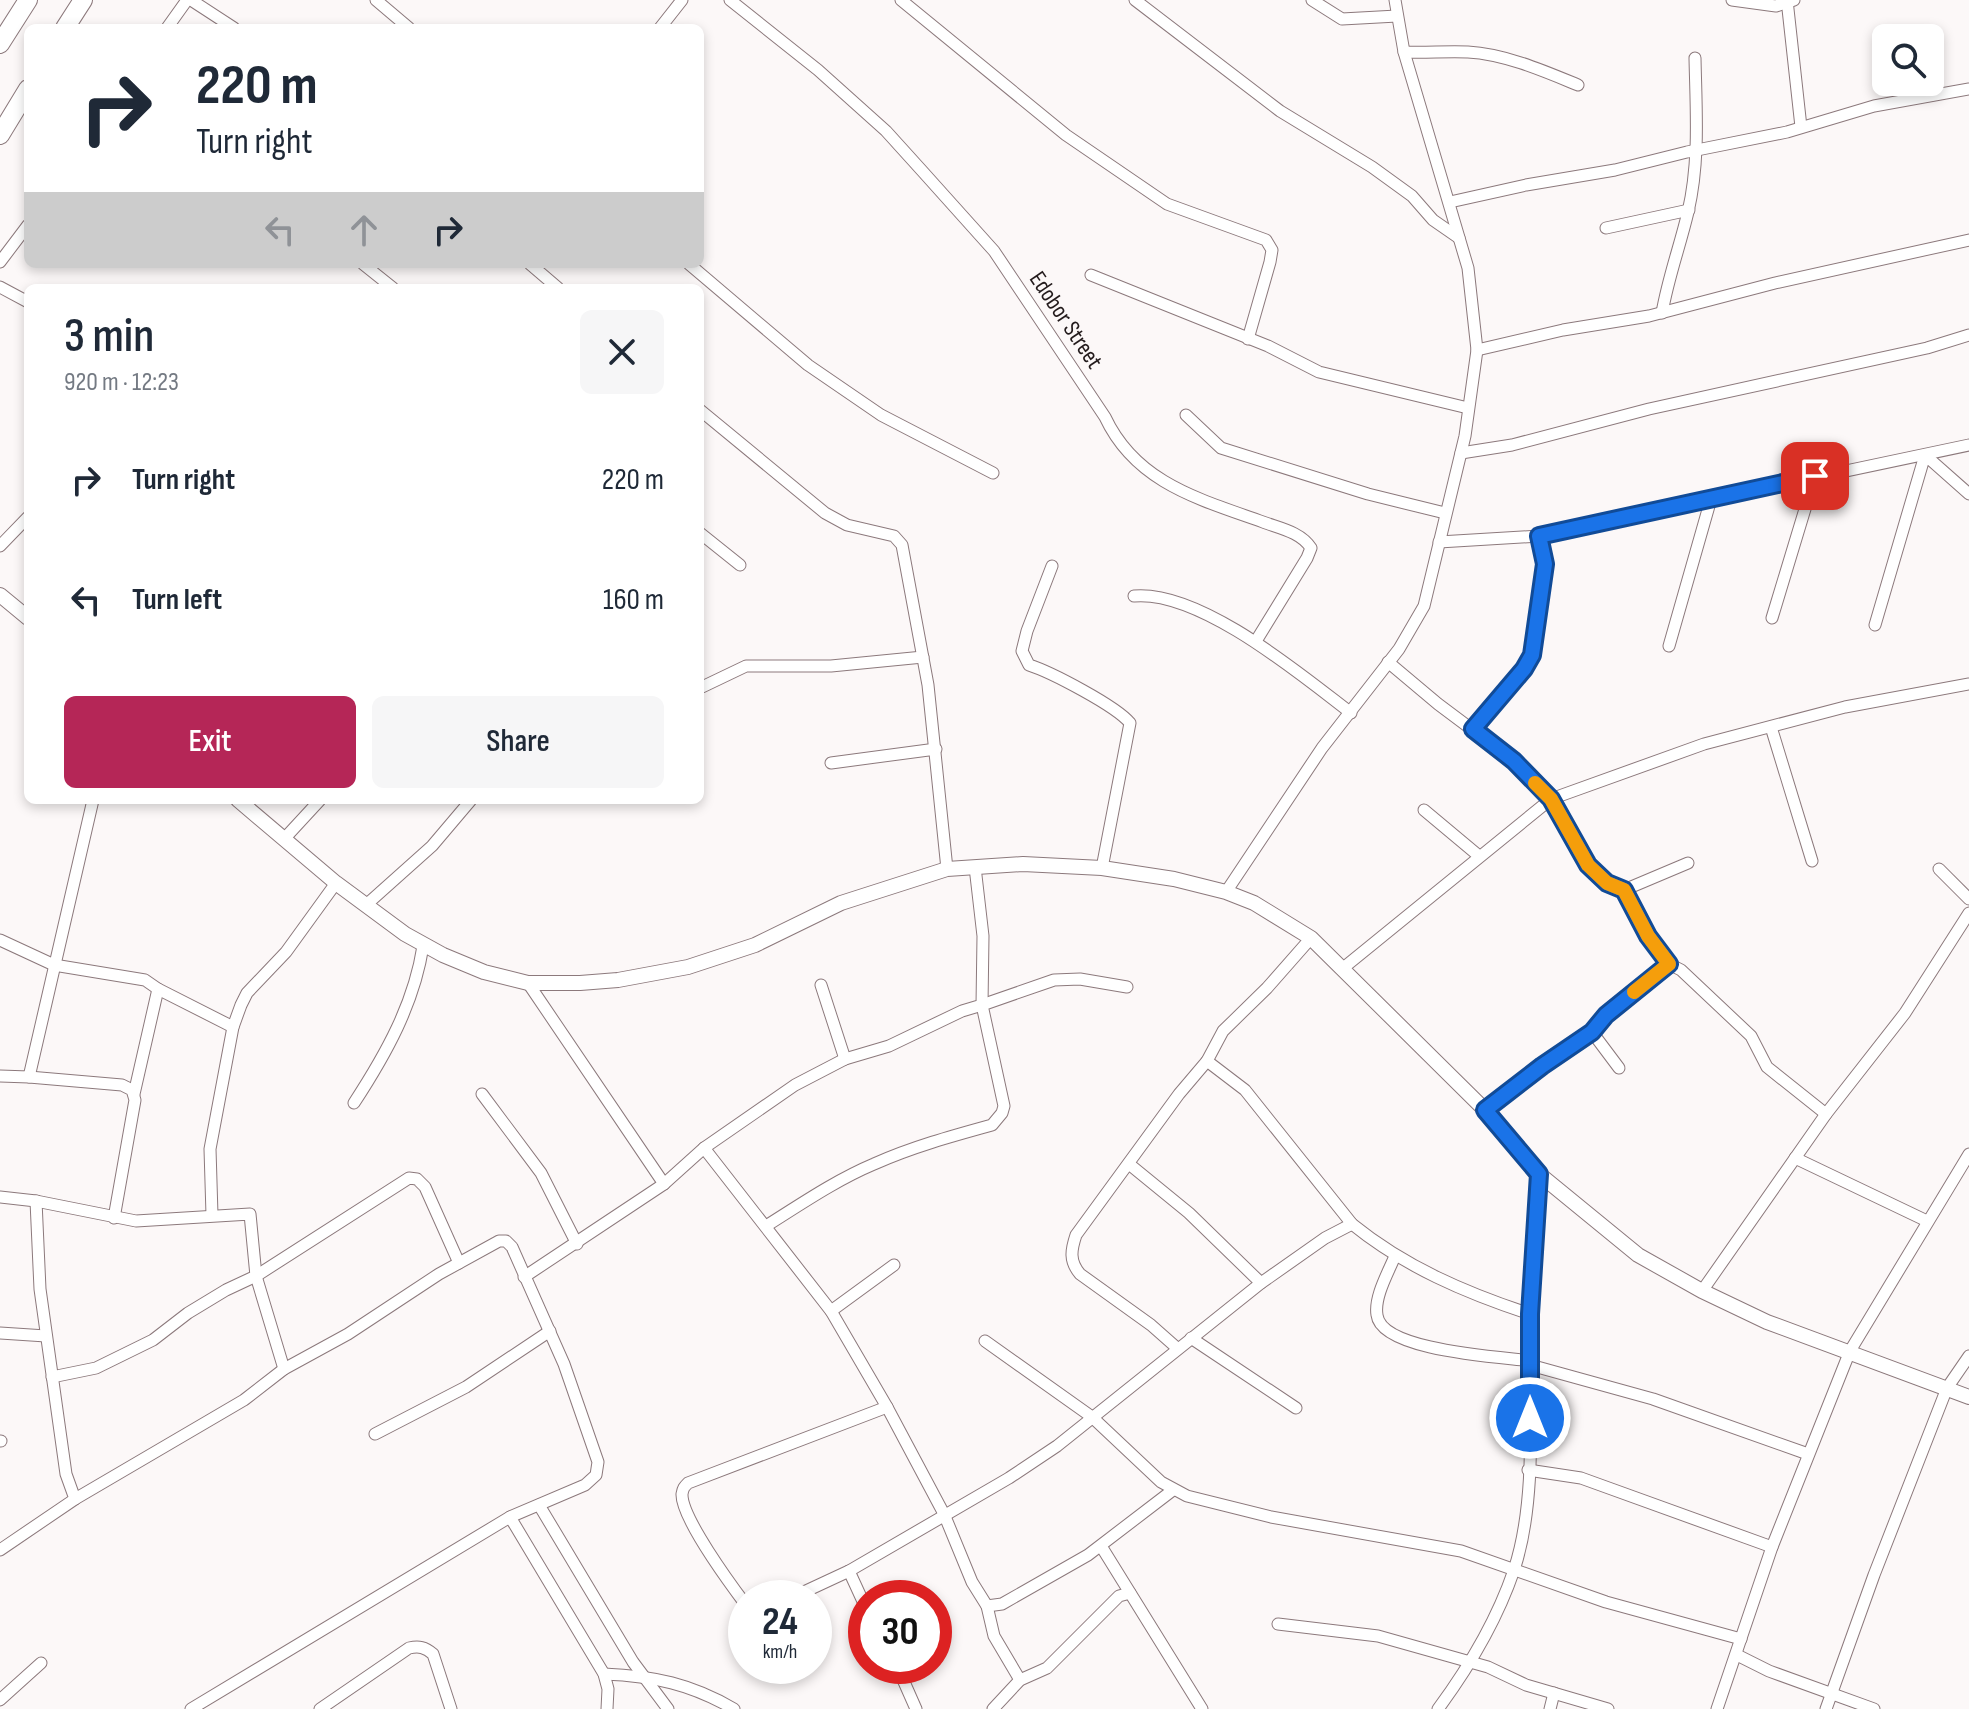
<!DOCTYPE html>
<html lang="en">
<head>
<meta charset="utf-8">
<style>
  body { margin:0; font-family:"Sofia Sans Condensed",sans-serif; background:#f6f6f7; color:#1f2937; height:100vh; display:flex; flex-direction:column; font-size:30px; white-space:nowrap }
  * { box-sizing:border-box; margin:0 }
  p { font-size:26px; color:#747a83 }
  .icon { flex:none; width:44px; height:44px; fill:none; stroke:currentColor; stroke-width:2; stroke-linecap:round; stroke-linejoin:round }
  .map { position:relative; flex:1; overflow:hidden }
  .sheet { position:absolute; left:24px; top:284px; width:680px; height:520px; display:flex; flex-direction:column; background:#fff; border-radius:12px; box-shadow:0 4px 12px #0003 }
  .sheet>* { flex:none }
  .guide { position:absolute; left:24px; top:24px; width:680px; height:244px; border-radius:12px; box-shadow:0 4px 12px #0003; background:#fff; color:#1f2937; overflow:hidden }
  .controls { position:absolute; left:1872px; top:24px; display:grid; gap:16px }
  .controls a { display:grid; place-items:center; width:72px; height:72px; border-radius:12px; background:#fff; box-shadow:0 4px 12px #0003; font-size:40px }
  .speed { position:absolute; left:728px; top:1580px; display:flex; gap:16px; font-size:40px; font-weight:700; text-align:center }
  .speed>* { display:grid; place-content:center; width:104px; height:104px; border-radius:50%; background:#fff; box-shadow:0 4px 12px #0003; line-height:1 }
  .speed small { font-size:20px; font-weight:400 }
  .speed .limit { border:12px solid #d22; background:#fff; color:#111 }
  .pin { position:absolute; display:grid; place-items:center; width:68px; height:68px; color:#fff; margin:-34px; border-radius:16px; box-shadow:0 4px 12px #0006 }
  .me { position:absolute; width:88px; margin:-44px; rotate:0deg; stroke-linejoin:round; filter:drop-shadow(0 0 6px #0008) }
  .turn { display:flex; align-items:center; gap:28px; height:168px; padding:0 40px; font-size:36px }
  .turn .icon { width:104px; height:104px; stroke-width:2.5 }
  .turn b { display:block; font-size:56px; line-height:68px }
  .lanes { display:flex; align-items:center; height:76px; padding:0 40px; background:#0003; justify-content:center; gap:40px; direction:ltr }
  .lanes .off { opacity:.35 }
  .round { display:grid; place-items:center; flex:none; width:84px; height:84px; border-radius:12px; background:#f6f6f7 }
  .headline { display:flex; align-items:center; justify-content:space-between; height:136px; padding:0 40px }
  h1 { font-size:48px; font-weight:600; line-height:60px }
  .button { display:flex; gap:16px; margin-top:auto; padding:16px 40px }
  .button a { flex:1; height:92px; border-radius:12px; background:#b52657; color:#fff; font-size:32px; font-weight:600; line-height:92px; text-align:center }
  .button a+a { background:#f6f6f7; color:#1f2937 }
  ul { padding:0; list-style:none }
  li { display:flex; align-items:center; gap:24px; height:120px; padding:0 40px }
  li div { flex:1 }
  li b { display:block; font-size:30px }
  li em { font-style:normal }
  .map>svg:first-child { display:block }
  .lines { fill:none; stroke-linecap:round; stroke-linejoin:round }
  .minor-casing { stroke:#8c797c; stroke-width:13 }
  .tertiary-casing { stroke:#8c797c; stroke-width:16 }
  .trunk-casing { stroke:#8c797c; stroke-width:20 }
  .minor { stroke:#fff; stroke-width:11 }
  .tertiary { stroke:#fff; stroke-width:14 }
  .trunk { stroke:#fff; stroke-width:18 }
  .route-casing { stroke:#114b97; stroke-width:20 }
  .route { stroke:#1a73e8; stroke-width:14 }
  .slow { stroke:#f59e0b; stroke-width:14 }
  .labels { text-anchor:middle; dominant-baseline:central; stroke-width:6; stroke-linejoin:round; paint-order:stroke }
  .street-label { font-size:24px; fill:#231b1c; stroke:#fcf8f8 }
</style>
</head>
<body>
<div class="map">
<svg width="1969" height="1709" viewBox="0 0 1969 1709">
  <rect width="100%" height="100%" fill="#fcf8f8"/>
  <g class="lines">
    <defs>
      <g id="minor">
        <path d="M191 0 234 28"/>
        <path d="M376 0 409 28"/>
        <path d="M730 0 818 70 886 131 924 173 994 251 1105 417C1136 483 1199 499 1263 522 1279 528 1301 532 1311 548L1307 558 1256 641"/>
        <path d="M901 0 1066 135 1167 204 1266 240 1272 250 1270 262 1248 339"/>
        <path d="M1135 0 1280 111 1372 167 1412 196 1433 220 1459 238"/>
        <path d="M1312 0 1342 19 1397 16"/>
        <path d="M1732 0 1776 6 1794 0"/>
        <path d="M1787 0 1801 127"/>
        <path d="M167 28 187 0"/>
        <path d="M660 28 682 0"/>
        <path d="M1404 52C1425 53 1447 51 1468 52 1505 54 1544 71 1578 85"/>
        <path d="M1450 202 1526 185 1615 170 1687 152 1787 132 1874 106 1969 89"/>
        <path d="M1606 228 1689 210"/>
        <path d="M0 262 28 225"/>
        <path d="M363 264 393 288"/>
        <path d="M530 264 558 288"/>
        <path d="M689 264 808 365 881 415 993 473"/>
        <path d="M1091 275 1268 346 1319 372 1468 408"/>
        <path d="M0 287 28 302"/>
        <path d="M1662 313C1668 278 1680 246 1688 212 1700 161 1696 109 1695 58"/>
        <path d="M1477 350 1563 330 1649 316 1775 283 1969 240"/>
        <path d="M700 410 825 513 847 525 894 536 902 545 928 685 947 869"/>
        <path d="M1186 415 1221 448 1368 494 1445 513"/>
        <path d="M1461 453 1512 445 1649 409 1927 348 1969 335"/>
        <path d="M700 533 740 565"/>
        <path d="M1439 542 1539 536 1969 445"/>
        <path d="M0 546 28 517"/>
        <path d="M1052 566 1027 631 1022 651 1029 665C1051 672 1116 706 1130 723L1102 868"/>
        <path d="M1134 596C1200 590 1300 674 1351 713"/>
        <path d="M1772 618 1815 476"/>
        <path d="M1875 625 1925 455 1969 494"/>
        <path d="M1669 646 1711 499"/>
        <path d="M1388 662 1438 704 1514 761 1551 799 1588 865 1607 883 1624 890 1648 936 1669 964 1606 1015 1592 1032 1485 1110"/>
        <path d="M700 688 746 666H831L923 657"/>
        <path d="M1771 727 1812 861"/>
        <path d="M1473 729C1495 705 1529 676 1536 643 1539 629 1537 613 1539 599 1542 570 1546 566 1539 536"/>
        <path d="M831 763 936 749"/>
        <path d="M1424 810 1479 856"/>
        <path d="M284 839 320 800"/>
        <path d="M1939 869 1969 899"/>
        <path d="M1624 890 1688 863"/>
        <path d="M1226 892 1322 748 1399 649 1424 606 1465 436 1477 350 1468 268 1404 52 1395 0"/>
        <path d="M366 905 432 846 471 800"/>
        <path d="M0 940 54 965 145 980 158 989 233 1027"/>
        <path d="M1669 964 1681 970 1751 1036 1767 1067 1826 1114"/>
        <path d="M1342 969 1551 799 1704 744 1845 707 1969 684"/>
        <path d="M528 983 664 1184"/>
        <path d="M821 985 845 1059"/>
        <path d="M1592 1032 1619 1068"/>
        <path d="M1207 1061 1245 1090 1352 1224C1405 1267 1466 1293 1530 1314"/>
        <path d="M0 1076 29 1077 93 800"/>
        <path d="M29 1077 122 1085 132 1090 135 1100 114 1218"/>
        <path d="M134 1094 158 989"/>
        <path d="M482 1094 541 1173 577 1244"/>
        <path d="M354 1103C386 1054 414 1004 423 946"/>
        <path d="M704 1148 831 1311 887 1407 944 1514 972 1582 987 1606 1002 1604 1088 1555 1173 1490"/>
        <path d="M1795 1158 1927 1221"/>
        <path d="M1129 1164 1189 1213 1261 1283"/>
        <path d="M0 1197 36 1201 40 1289 66 1474 75 1499 0 1550"/>
        <path d="M36 1201 136 1221 250 1214 256 1276 284 1369"/>
        <path d="M212 1215 210 1149 233 1027 241 1005 247 993 286 952 336 883"/>
        <path d="M766 1226C801 1204 836 1180 874 1164 912 1147 952 1136 992 1125L1002 1113 1004 1106 982 1005 1054 980 1080 979 1127 987"/>
        <path d="M1395 1256C1388 1273 1374 1297 1377 1315 1381 1351 1501 1357 1531 1361"/>
        <path d="M524 1277 664 1184 704 1148 795 1085 845 1059 889 1046 962 1011 982 1005 983 936 975 867"/>
        <path d="M1702 1291 1826 1114 1905 1013 1969 913"/>
        <path d="M831 1311 894 1265"/>
        <path d="M0 1333 46 1336"/>
        <path d="M1191 1338 1296 1408"/>
        <path d="M985 1341 1092 1417 1161 1482 1187 1496 1271 1517 1461 1551 1606 1602 1741 1639"/>
        <path d="M1177 1348 1151 1325 1080 1274C1069 1261 1071 1250 1076 1235L1179 1094 1207 1061 1223 1031 1267 988 1311 938"/>
        <path d="M1530 1365 1653 1399 1808 1454"/>
        <path d="M52 1377 96 1368 153 1340 188 1313 226 1290 256 1276 409 1178 417 1179 425 1187 459 1263"/>
        <path d="M375 1434 466 1387 550 1331"/>
        <path d="M0 1441H1"/>
        <path d="M1528 1470 1581 1478 1772 1547"/>
        <path d="M75 1499 244 1400 284 1369 348 1334 439 1274 499 1241H506L512 1247 564 1364 598 1462 596 1475 585 1485 510 1517 191 1709"/>
        <path d="M539 1505 633 1662 668 1709"/>
        <path d="M510 1517 604 1674 608 1689 607 1709"/>
        <path d="M1101 1546 1202 1709"/>
        <path d="M849 1571 866 1608"/>
        <path d="M791 1598 849 1571 1009 1478 1057 1446 1261 1283 1325 1238 1352 1224"/>
        <path d="M746 1605C731 1585 681 1517 682 1494 683 1488 684 1487 688 1483L887 1407"/>
        <path d="M987 1606 994 1636 1020 1680"/>
        <path d="M1278 1624 1378 1636 1488 1667 1526 1685 1608 1709"/>
        <path d="M1737 1655 1769 1671 1874 1709"/>
        <path d="M897 1666 916 1709"/>
        <path d="M604 1674C654 1676 691 1684 734 1709"/>
        <path d="M0 1700 41 1663"/>
        <path d="M320 1709 409 1648C419 1646 425 1647 433 1654L451 1709"/>
        <path d="M993 1709 1020 1680 1047 1668 1119 1596 1130 1593"/>
        <path d="M1438 1709C1469 1667 1497 1620 1514 1570 1539 1495 1528 1394 1530 1314 1532 1268 1536 1221 1539 1174"/>
        <path d="M1550 1709 1554 1693"/>
        <path d="M1717 1709 1772 1547 1850 1351 1969 1154"/>
        <path d="M1826 1709 1874 1575 1947 1388 1969 1356"/>
      </g>
      <g id="tertiary">
        <path d="M0 595 28 618"/>
        <path d="M238 800 336 883 405 934 443 955 484 972 528 983H580L618 980 688 967 755 945 841 903 947 869 1023 864 1102 868 1174 879 1226 892 1254 903 1311 938 1485 1110 1539 1174 1638 1255 1702 1291 1767 1322 1969 1397"/>
      </g>
      <g id="trunk">
        <path d="M65 28 83 0"/>
        <path d="M0 44 28 0"/>
        <path d="M0 135 28 89"/>
      </g>
    </defs>
    <use href="#minor" class="minor-casing"/>
    <use href="#tertiary" class="tertiary-casing"/>
    <use href="#trunk" class="trunk-casing"/>
    <use href="#minor" class="minor"/>
    <use href="#tertiary" class="tertiary"/>
    <use href="#trunk" class="trunk"/>
  </g>
  <g class="lines">
    <defs>
      <path id="route" d="M1530 1418V1314L1539 1174 1485 1110 1542 1066 1592 1032 1606 1015 1669 964 1648 936 1624 890 1607 883 1588 865 1551 799 1514 761 1473 729 1524 669 1532 655 1545 564 1539 536 1815 476"/>
    </defs>
    <use href="#route" class="route-casing"/>
    <use href="#route" class="route"/>
    <path class="slow" d="M1535 783 1551 799 1588 865 1607 883 1624 890 1648 936 1669 964 1634 992"/>
  </g>
  <g class="labels">
    <g class="street-label">
      <text transform="translate(1066 320) rotate(56)">Edobor Street</text>
    </g>
  </g>
</svg>
<div class="controls">
<a><svg class="icon" aria-label="search" viewBox="0 0 24 24"><circle cx="10" cy="10" r="6"/><path d="M15 15l6 6"/></svg></a>
</div>
<div class="speed"><div>24<small>km/h</small></div><div class="limit">30</div></div>
<div class="pin" style="left:1815px;top:476px;background:#d93025"><svg class="icon" aria-label="arrive" viewBox="0 0 24 24"><path d="M6 21V4h12l-3 4 3 4H6"/></svg></div>
<svg class="me" style="left:1530px;top:1418px" viewBox="-20 -20 40 40"><circle r="17" fill="#1a73e8" stroke="#fff" stroke-width="3"/><path d="M0-11L8 9 0 5-8 9z" fill="#fff"/></svg>
<div class="guide">
<div class="turn"><svg class="icon" aria-label="right" viewBox="0 0 24 24"><path d="M7 20v-9h11M14 6l5 5-5 5"/></svg><div><b>220 m</b>Turn right</div></div>
<div class="lanes"><svg class="icon off" aria-label="left" viewBox="0 0 24 24"><path d="M17 20v-9H6M10 6l-5 5 5 5"/></svg><svg class="icon off" aria-label="ahead" viewBox="0 0 24 24"><path d="M12 20V5M6 11l6-6 6 6"/></svg><svg class="icon" aria-label="right" viewBox="0 0 24 24"><path d="M7 20v-9h11M14 6l5 5-5 5"/></svg></div>
</div>
<section class="sheet">
<div class="headline"><div><h1>3 min</h1><p>920 m · 12:23</p></div><a class="round"><svg class="icon" aria-label="close" viewBox="0 0 24 24"><path d="M6 6l12 12M18 6L6 18"/></svg></a></div>
<ul>
<li><svg class="icon" aria-label="right" viewBox="0 0 24 24"><path d="M7 20v-9h11M14 6l5 5-5 5"/></svg><div><b>Turn right</b></div><em>220 m</em></li>
<li><svg class="icon" aria-label="left" viewBox="0 0 24 24"><path d="M17 20v-9H6M10 6l-5 5 5 5"/></svg><div><b>Turn left</b></div><em>160 m</em></li>
</ul>
<div class="button"><a>Exit</a><a>Share</a></div>
</section>
</div>
</body>
</html>
